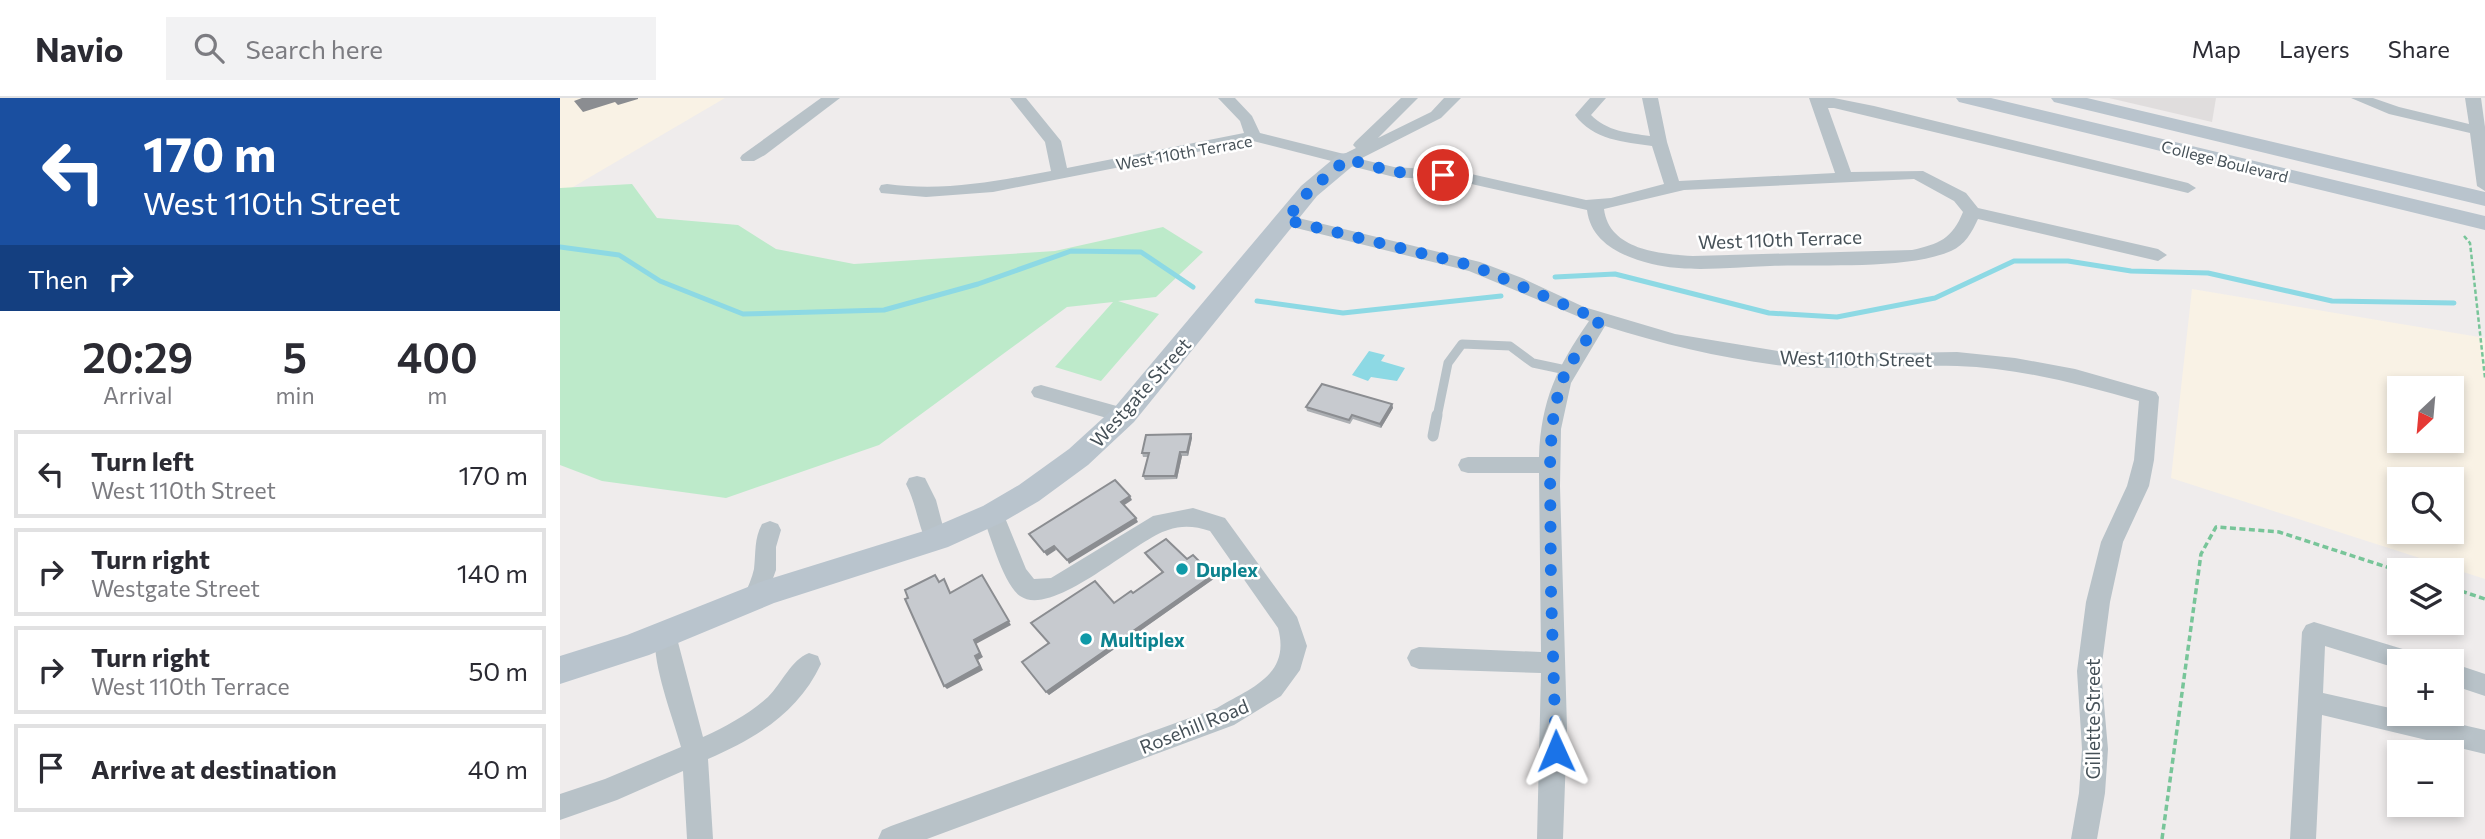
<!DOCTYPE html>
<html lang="en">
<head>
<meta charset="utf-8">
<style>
  body { margin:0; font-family:Commissioner,sans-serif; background:#f2f2f3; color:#2b2b33; height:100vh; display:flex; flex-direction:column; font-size:26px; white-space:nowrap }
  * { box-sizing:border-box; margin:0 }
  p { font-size:23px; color:#7c7c81 }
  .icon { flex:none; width:38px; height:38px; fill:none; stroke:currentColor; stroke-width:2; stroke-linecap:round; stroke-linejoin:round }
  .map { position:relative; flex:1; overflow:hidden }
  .side { display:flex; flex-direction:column; background:#fff; width:560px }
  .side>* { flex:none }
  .hud { background:#1a4fa0; color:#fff; overflow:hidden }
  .needle { width:46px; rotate:206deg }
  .fabs { position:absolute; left:1827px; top:278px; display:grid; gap:14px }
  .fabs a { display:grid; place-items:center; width:77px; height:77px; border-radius:0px; background:#fff; box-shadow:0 4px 10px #0003; font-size:35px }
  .pin { position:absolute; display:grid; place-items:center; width:60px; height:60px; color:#fff; margin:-30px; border:4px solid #fff; border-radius:50%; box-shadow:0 2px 7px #0007 }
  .me { position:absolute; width:77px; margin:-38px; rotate:359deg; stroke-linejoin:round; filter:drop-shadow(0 0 5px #0008) }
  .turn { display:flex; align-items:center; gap:24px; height:147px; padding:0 28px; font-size:32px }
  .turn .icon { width:91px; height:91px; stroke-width:2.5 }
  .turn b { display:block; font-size:49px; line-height:60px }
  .then { display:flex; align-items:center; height:66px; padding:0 28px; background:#0003; gap:14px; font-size:26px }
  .eta { display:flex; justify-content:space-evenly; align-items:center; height:119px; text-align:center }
  .eta b { font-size:42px; font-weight:600; line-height:49px }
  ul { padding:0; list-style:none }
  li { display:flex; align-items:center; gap:21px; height:88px; margin:0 14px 10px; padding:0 14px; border:4px solid #e1e1e2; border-radius:0px }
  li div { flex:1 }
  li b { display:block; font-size:26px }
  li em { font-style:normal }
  header { display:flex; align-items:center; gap:42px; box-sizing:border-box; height:98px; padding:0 35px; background:#fff; border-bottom:2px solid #e1e1e2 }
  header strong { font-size:33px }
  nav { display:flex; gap:38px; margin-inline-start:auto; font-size:24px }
  .search { width:490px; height:63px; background:#f2f2f3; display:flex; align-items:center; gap:18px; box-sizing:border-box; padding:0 24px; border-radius:0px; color:#7c7c81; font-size:26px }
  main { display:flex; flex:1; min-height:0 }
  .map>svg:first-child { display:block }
  .commercial { fill:#f9f2e5; fill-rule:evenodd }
  .education { fill:#e0dddd }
  .green { fill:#bdeaca }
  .water { fill:#8dd9e4 }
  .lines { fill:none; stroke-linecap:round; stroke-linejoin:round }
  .stream { stroke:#8dd9e4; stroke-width:5 }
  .path-far1 { stroke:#78c599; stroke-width:2.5; stroke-dasharray:4.5 2.5; stroke-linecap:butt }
  .path { stroke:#78c599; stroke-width:3.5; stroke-dasharray:6 3.5; stroke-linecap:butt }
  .lane-far1 { stroke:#b8c2c8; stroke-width:9 }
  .lane { stroke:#b8c2c8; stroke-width:11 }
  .street { fill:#b8c2c8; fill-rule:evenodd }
  .secondary { fill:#b9c4cd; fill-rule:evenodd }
  .wall { fill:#abaeb2 }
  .shaded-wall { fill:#8b8d91 }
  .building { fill:#c7cacf; stroke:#8b8d91; stroke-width:2 }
  .route { stroke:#1a73e8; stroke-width:12; stroke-dasharray:0 21.6 }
  .culture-dot { fill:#0f9aa8; stroke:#fff; stroke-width:2.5 }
  .labels { text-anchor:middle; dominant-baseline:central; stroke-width:5; stroke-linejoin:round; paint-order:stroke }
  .far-street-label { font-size:16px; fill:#465158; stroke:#fff }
  .street-label { font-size:19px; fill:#465158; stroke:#fff }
  .culture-label { font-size:19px; font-weight:bold; fill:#0d838f; stroke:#fff; text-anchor:start }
</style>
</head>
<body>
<header>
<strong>Navio</strong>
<div class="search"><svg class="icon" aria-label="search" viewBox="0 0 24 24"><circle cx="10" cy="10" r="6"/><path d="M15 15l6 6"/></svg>Search here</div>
<nav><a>Map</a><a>Layers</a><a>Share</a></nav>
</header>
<main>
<section class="side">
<div class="hud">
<div class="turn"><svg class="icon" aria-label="left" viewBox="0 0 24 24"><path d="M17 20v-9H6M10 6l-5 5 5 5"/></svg><div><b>170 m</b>West 110th Street</div></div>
<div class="then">Then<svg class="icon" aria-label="right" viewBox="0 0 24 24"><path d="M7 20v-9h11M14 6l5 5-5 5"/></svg></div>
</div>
<div class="eta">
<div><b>20:29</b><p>Arrival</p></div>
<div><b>5</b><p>min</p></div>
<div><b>400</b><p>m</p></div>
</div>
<ul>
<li><svg class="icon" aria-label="left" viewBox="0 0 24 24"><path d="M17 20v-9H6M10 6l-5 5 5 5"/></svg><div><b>Turn left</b><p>West 110th Street</p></div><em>170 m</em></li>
<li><svg class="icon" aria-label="right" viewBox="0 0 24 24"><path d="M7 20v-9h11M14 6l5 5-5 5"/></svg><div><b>Turn right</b><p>Westgate Street</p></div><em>140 m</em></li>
<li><svg class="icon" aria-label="right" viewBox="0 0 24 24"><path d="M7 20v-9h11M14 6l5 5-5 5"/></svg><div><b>Turn right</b><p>West 110th Terrace</p></div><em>50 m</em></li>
<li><svg class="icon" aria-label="arrive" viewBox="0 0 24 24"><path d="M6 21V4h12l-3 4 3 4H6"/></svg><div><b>Arrive at destination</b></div><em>40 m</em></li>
</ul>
</section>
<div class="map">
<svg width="1925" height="741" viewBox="0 0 1925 741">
  <rect width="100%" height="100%" fill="#efecec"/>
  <g class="commercial">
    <path d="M0 0H165L8 92 0 90Z"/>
    <path d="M1632 191 1925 240V481L1611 380ZM1839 290H1892V343H1839ZM1839 382H1892V434H1839Z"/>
  </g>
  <path class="education" d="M1549 0H1656L1652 24Z"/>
  <path class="green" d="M72 86 97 120 178 127 216 151 294 166 495 153 603 129 643 154 596 199 558 203 599 216 541 283 495 269 553 204 507 209 319 347 166 400 42 383 0 367V90Z"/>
  <path class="water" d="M809 253 825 257 821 263 845 270 837 283 811 279 808 283 792 277Z"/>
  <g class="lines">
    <g class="stream">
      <path d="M0 149 59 157 100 183 183 216 324 212 418 186 511 153 581 154 633 189"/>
      <path d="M995 179 1055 176 1209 215 1277 219 1375 200 1454 163H1508L1571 173 1648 175 1772 203 1894 205"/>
      <path d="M697 203 783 215 941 198"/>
    </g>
    <path class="path-far1" d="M1904 138 1910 145 1925 280"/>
    <g class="path">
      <path d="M1892 490 1925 501"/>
      <path d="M1602 741 1641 456 1656 429 1719 434 1839 473"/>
    </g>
    <path class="lane-far1" d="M877 319 888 265 902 246 950 248 973 265 1006 272"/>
    <path class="lane" d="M873 338 877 317"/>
    <g class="street">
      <path d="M261 0H280L205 57 194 63H182L180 60 182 57Z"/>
      <path d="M450 0H466L501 43 507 70 684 35 680 23 658 0H675L692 18 700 35 784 56 796 50 793 47 795 44 841 0H858L818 40 871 14 884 0H901L881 20 800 61 834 69 898 73 1026 102 1051 100 1104 86 1092 48C1064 44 1033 42 1015 17L1030 0H1046L1031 17C1046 33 1069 35 1090 38L1082 0H1098L1107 44 1119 83 1275 75 1249 0H1274L1314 8 1628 85 1636 90 1628 95 1274 10H1268L1291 74 1363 73 1406 95 1418 110 1598 151 1607 157 1598 163 1418 121C1412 134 1405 147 1391 153 1347 172 1261 166 1210 168 1172 169 1129 175 1092 166 1063 159 1031 145 1027 112L898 83 834 79 693 43 433 94 366 99 321 95 319 91 321 87 327 86C383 94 437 83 491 73L485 44ZM1354 81 1394 103 1403 114C1392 141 1379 146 1352 152L1133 158C1100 156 1049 152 1044 111L1124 92Z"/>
      <path d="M1791 0H1813L1839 9 1909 26 1905 0H1921L1925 29V93L1917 88 1910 35 1829 16Z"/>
      <path d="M726 117 920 164 962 180 1024 209 1115 236 1218 253 1276 256 1397 254 1455 260 1515 271 1596 294 1599 299 1594 362 1589 388 1563 444 1550 504 1541 573 1548 651 1545 695 1537 741H1511L1519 695 1522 651 1517 573 1526 504 1541 444 1567 388 1574 362 1579 303C1519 286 1459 270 1397 268 1337 266 1276 274 1216 267 1157 259 1102 246 1045 228L1011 285 1001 331 1000 388 1007 630 1003 741H977L981 575 859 571 851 568 847 560 851 552 859 549 981 554 979 375H908L901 373 898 367 901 361 908 359H979C981 302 997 269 1029 223L909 173 720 126 717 122Z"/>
      <path d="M481 287 571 312 574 317 571 322 564 325 474 299 471 294 474 289Z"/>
      <path d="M357 378 365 380 376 402 386 440 383 446 375 449 367 446C358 427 356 405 346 386L349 380Z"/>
      <path d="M433 407 441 410 466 471 474 481 491 480 593 418 633 410 665 420 737 519 747 548 740 572 721 598 674 627 367 741H318L322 732 331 728 657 610C691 590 731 577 718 530L650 433C635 428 622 427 608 432 576 441 493 521 460 498 443 486 430 436 422 416L425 410Z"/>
      <path d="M210 423 218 426 221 432 216 449V472L204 505 196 508 188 505 184 498C188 489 192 480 194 471 196 454 194 441 202 426Z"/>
      <path d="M1754 524 1859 556 1862 564H1839V571L1765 548 1763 595 1839 612V616H1855L1925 632V656L1762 617 1756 741H1730L1742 534 1746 527Z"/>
      <path d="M106 526 114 529 143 639C167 628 189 616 208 599 222 585 231 562 249 555L258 558 261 566C238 615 196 640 148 661L153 741H127L123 673 57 702 0 722V696L45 681 121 649C114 622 86 552 98 529Z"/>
      <path d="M1892 565 1925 576V598L1892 587Z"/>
    </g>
    <g class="secondary">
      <path d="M1396 0H1431L1925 118V132L1399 4Z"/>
      <path d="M1491 0H1527L1925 94V108L1494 4Z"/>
      <path d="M787 55 795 56 798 61 795 66 757 98 574 324 528 367 479 403 443 424 388 449 214 505 89 557 0 586V558L67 537 203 483 367 432 423 408 459 387 509 351 554 310 741 88 779 56Z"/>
    </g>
  </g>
  <g class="wall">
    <path d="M832 306 833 310 821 330 793 321 790 326 747 313 746 309Z"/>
    <path d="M631 336 632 340 628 358H622L617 381 585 382 583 378 588 359H583L582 355Z"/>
    <path d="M585 455 627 461 653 477 655 480 489 597 462 564 554 505 573 495 602 474 587 459Z"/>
  </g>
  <g class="shaded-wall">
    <path d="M22 0H78V1L58 7 55 4 23 14 14 3Z"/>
    <path d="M832 306 833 310 821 330 820 326Z"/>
    <path d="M631 336 632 340 628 358 627 354Z"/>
    <path d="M620 354 622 358 617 381 615 378Z"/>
    <path d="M570 398 572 402 563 408 561 404Z"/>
    <path d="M576 420 578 424 509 466 507 462Z"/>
    <path d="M494 448 496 452 487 458 484 454Z"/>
    <path d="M422 477 451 527 416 546 423 559 418 562 423 572 387 591 384 588 415 558 414 542Z"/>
    <path d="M653 477 655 480 489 597 486 594Z"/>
  </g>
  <g class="building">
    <path d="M762 286 832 306 820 326 792 317 789 322 746 309Z"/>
    <path d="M631 336 627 354H620L615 378H583L589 355H582L586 337Z"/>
    <path d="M555 382 570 398 561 404 576 420 507 462 494 448 484 454 469 436Z"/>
    <path d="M606 441 627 461 633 457 653 477 486 594 462 564 489 545 471 525 535 483 554 505 571 493 573 495 603 474 585 455Z"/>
    <path d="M375 477 379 484 384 481 390 495 422 477 449 523 414 542 420 555 415 558 420 568 384 588 345 501 348 500 345 492Z"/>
  </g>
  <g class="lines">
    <path class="route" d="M883 77 834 74 787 61 749 93 726 122 914 168 1040 222 1006 272 998 296 992 327 990 367 991 493 996 653"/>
  </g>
  <g class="culture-dot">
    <circle cx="622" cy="471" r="7"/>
    <circle cx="526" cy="541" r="7"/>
  </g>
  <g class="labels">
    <g class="far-street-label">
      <text transform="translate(624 54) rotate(-10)">West 110th Terrace</text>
      <text transform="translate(1665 63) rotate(14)">College Boulevard</text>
    </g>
    <g class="street-label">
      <text transform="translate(1220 141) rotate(-2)">West 110th Terrace</text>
      <text transform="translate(1296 260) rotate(1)">West 110th Street</text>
      <text transform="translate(580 294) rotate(-48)">Westgate Street</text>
      <text transform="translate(1532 621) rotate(-90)">Gillette Street</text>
      <text transform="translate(634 628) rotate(-22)">Rosehill Road</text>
    </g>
    <g class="culture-label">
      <text x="636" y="471">Duplex</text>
      <text x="540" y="541">Multiplex</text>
    </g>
  </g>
</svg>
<div class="fabs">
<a><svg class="needle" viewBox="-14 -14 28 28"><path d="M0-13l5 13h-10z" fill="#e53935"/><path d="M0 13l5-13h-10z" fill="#7c7c81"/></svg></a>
<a><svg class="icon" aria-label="search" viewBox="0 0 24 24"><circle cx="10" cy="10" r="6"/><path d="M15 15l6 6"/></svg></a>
<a><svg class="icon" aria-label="layers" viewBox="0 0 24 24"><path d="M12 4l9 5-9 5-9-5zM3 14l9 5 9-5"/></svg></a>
<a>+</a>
<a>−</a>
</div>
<div class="pin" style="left:883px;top:77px;background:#d93025"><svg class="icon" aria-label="arrive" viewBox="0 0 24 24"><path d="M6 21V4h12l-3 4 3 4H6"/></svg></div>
<svg class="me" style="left:996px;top:653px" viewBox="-20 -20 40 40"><path d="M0-17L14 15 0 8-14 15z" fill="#1a73e8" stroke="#fff" stroke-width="4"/></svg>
</div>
</main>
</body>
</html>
